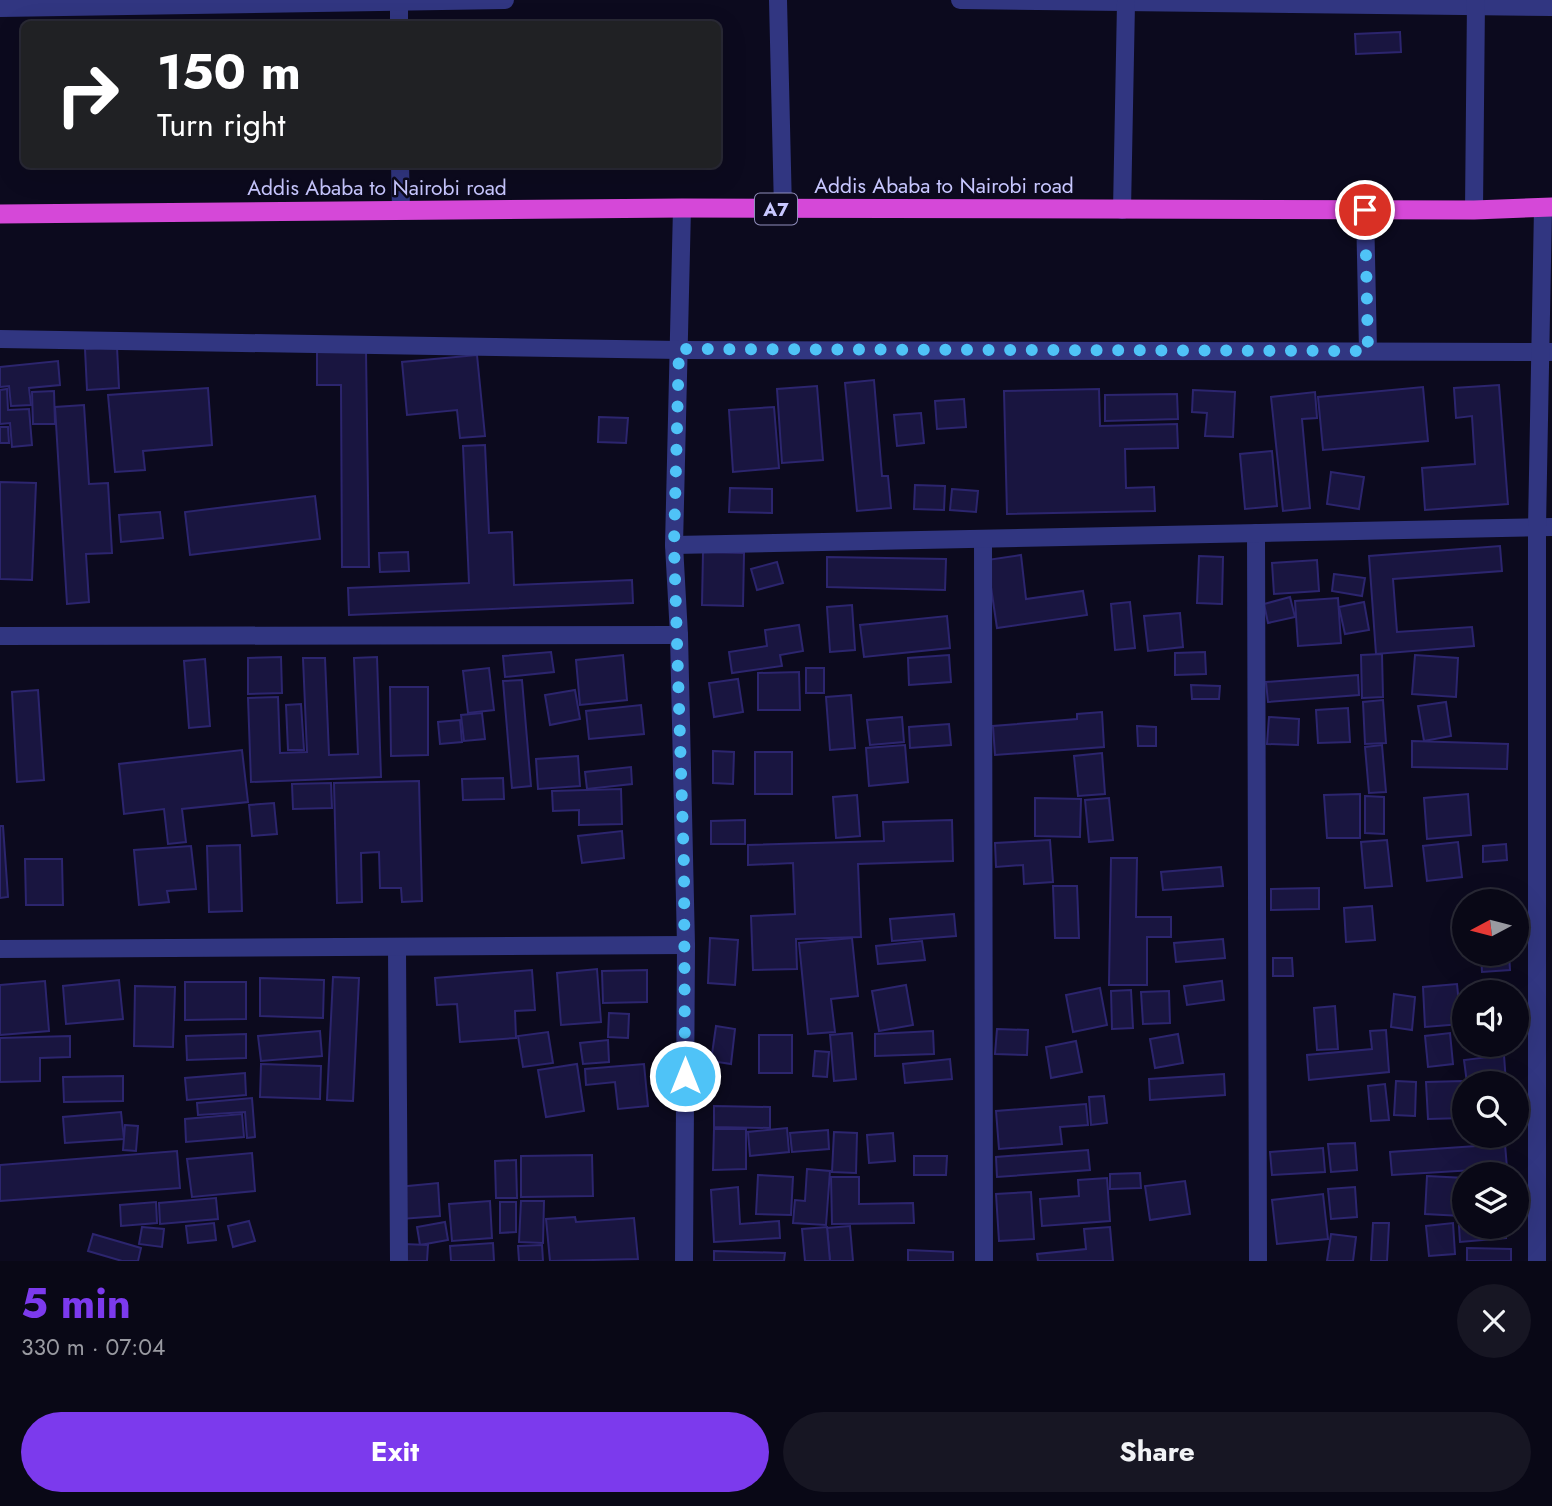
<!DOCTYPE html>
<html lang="en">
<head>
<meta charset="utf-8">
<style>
  body { margin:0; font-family:Jost,sans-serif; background:#171623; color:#f1f3f6; height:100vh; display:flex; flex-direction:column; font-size:26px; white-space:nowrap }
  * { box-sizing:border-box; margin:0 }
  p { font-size:23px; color:#999aa1 }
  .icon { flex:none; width:38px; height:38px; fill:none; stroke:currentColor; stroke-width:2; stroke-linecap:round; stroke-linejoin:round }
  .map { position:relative; height:1261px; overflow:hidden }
  .details { display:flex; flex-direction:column; background:#090816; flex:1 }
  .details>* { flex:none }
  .banner { position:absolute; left:21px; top:21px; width:700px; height:147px; border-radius:10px; box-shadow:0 7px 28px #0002,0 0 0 2px #292935; background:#202124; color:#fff; overflow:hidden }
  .needle { width:46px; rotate:263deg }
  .tools { position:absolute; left:1452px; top:889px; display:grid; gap:14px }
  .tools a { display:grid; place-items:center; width:77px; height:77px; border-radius:50%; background:#090816; box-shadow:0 7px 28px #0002,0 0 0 2px #292935; font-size:35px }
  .pin { position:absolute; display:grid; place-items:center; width:60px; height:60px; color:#fff; margin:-30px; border:4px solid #fff; border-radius:50%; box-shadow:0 2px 7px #0007 }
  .me { position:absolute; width:77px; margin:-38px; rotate:0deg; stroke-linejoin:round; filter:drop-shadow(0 0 5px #0008) }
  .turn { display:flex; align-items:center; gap:24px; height:147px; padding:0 21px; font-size:32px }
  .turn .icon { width:91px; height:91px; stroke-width:2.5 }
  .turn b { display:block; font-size:49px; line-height:60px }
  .round { display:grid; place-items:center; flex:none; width:74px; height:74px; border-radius:37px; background:#171623 }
  .summary { display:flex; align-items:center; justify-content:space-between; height:119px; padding:0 21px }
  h1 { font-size:42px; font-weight:700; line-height:52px; color:#7c3aed }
  .action { display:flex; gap:14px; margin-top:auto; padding:14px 21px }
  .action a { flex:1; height:80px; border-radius:42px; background:#7c3aed; color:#fff; font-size:28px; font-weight:700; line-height:80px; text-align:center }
  .action a+a { background:#171623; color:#f1f3f6 }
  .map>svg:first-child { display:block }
  .building { fill:#191540; stroke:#2c256e; stroke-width:2 }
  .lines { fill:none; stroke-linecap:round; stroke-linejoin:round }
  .minor { stroke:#313681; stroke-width:18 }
  .tertiary { stroke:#313681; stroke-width:18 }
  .trunk { stroke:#d548d8; stroke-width:19 }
  .route { stroke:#4fc3f7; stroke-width:12; stroke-dasharray:0 21.6 }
  .labels { text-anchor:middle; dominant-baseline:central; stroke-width:5; stroke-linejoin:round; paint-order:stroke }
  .shield { fill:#0c0a1e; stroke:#908ebc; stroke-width:2 }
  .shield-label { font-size:19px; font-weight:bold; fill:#c8c7ff }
  .street-label { font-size:21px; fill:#c8c7ff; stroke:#0c0a1e }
</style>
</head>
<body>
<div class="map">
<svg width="1552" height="1261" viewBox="0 0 1552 1261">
  <rect width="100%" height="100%" fill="#0c0a1e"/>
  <g class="building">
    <path d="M1400 32 1401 52 1356 54 1355 34Z"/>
    <path d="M117 347 119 388 87 390 85 349Z"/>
    <path d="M317 351H366L369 567H342L341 385H317Z"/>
    <path d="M477 355 485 436 460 438 457 410 407 415 402 362Z"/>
    <path d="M58 361 60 385 29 388 31 405 11 406 9 386 0 387V367Z"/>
    <path d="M874 380 882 476H888L891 508 857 511 845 383Z"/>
    <path d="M1499 385 1508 504 1425 510 1422 468 1475 464 1472 416 1456 418 1454 388Z"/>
    <path d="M817 386 823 460 782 463 777 389Z"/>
    <path d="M1423 387 1428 441 1323 450 1318 397Z"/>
    <path d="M208 388 212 445 143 451 145 470 115 472 108 395Z"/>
    <path d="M7 389 8 410 29 409 32 445 12 447 10 423 0 424V390Z"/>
    <path d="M1099 389 1100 426 1177 424 1178 448 1125 449 1126 488 1154 487 1155 511 1007 514 1004 391Z"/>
    <path d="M1193 390 1235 392 1233 437 1205 436 1207 413 1192 412Z"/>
    <path d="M54 391 55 424H33L32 392Z"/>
    <path d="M1315 392 1317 418 1302 419 1310 508 1283 511 1271 397Z"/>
    <path d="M1177 394 1178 419 1105 421V395Z"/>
    <path d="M964 399 966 427 937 429 935 401Z"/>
    <path d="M84 405 89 484 108 483 112 553 86 554 89 602 67 604 55 407Z"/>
    <path d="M774 407 779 468 733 472 729 410Z"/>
    <path d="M921 413 924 443 897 446 894 415Z"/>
    <path d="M599 417 628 418 626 443 598 442Z"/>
    <path d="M0 427H8L9 443H0Z"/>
    <path d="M485 445 489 533 512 532 514 585 632 580 633 603 349 615 348 588 469 583 463 446Z"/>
    <path d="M1272 451 1277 506 1245 509 1240 454Z"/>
    <path d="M1331 472 1364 477 1359 509 1327 504Z"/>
    <path d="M0 482 36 483 32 580 0 579Z"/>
    <path d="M915 485 945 486 944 510 914 509Z"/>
    <path d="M730 488 772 489V513L729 512Z"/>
    <path d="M952 489 978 491 976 512 950 510Z"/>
    <path d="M315 496 320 539 190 555 185 512Z"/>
    <path d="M160 512 163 538 121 542 119 515Z"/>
    <path d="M1500 546 1502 571 1393 579 1397 632 1472 627 1474 646 1376 654 1369 556Z"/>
    <path d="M408 552 409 571 380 572 379 553Z"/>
    <path d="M703 552 744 553 743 606 702 605Z"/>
    <path d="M1021 555 1026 599 1083 591 1087 615 997 628 987 560Z"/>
    <path d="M1199 556 1223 557 1222 604 1197 603Z"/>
    <path d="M827 557 946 559 945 590 827 587Z"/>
    <path d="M1317 560 1319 591 1274 594 1272 563Z"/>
    <path d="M777 562 783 583 757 590 751 569Z"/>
    <path d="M1334 574 1365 578 1362 596 1332 591Z"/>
    <path d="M1290 597 1295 617 1268 623 1264 604Z"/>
    <path d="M1338 598 1341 643 1298 646 1295 601Z"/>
    <path d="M1130 602 1135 648 1115 650 1111 604Z"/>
    <path d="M1364 602 1369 630 1345 634 1339 607Z"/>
    <path d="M852 605 855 650 830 652 827 607Z"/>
    <path d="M1180 613 1183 647 1148 651 1144 616Z"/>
    <path d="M947 616 950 648 864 657 860 625Z"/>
    <path d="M799 625 803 651 780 655 782 666 732 673 729 652 767 646 765 630Z"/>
    <path d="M551 652 554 672 505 677 503 656Z"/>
    <path d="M1205 652 1206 674 1175 675V653Z"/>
    <path d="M1382 654 1383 697 1362 698 1361 655Z"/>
    <path d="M623 655 627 700 580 705 576 660Z"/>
    <path d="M949 655 951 682 909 685 908 658Z"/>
    <path d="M1415 655 1458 658 1456 697 1412 694Z"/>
    <path d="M281 657 282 693 248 694V658Z"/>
    <path d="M377 657 381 777 251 782 248 698 278 697 280 753 307 752 303 658H325L329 755 358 754 354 658Z"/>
    <path d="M205 659 210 726 189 728 184 661Z"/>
    <path d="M489 668 494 710 468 713 463 671Z"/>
    <rect x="806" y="668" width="18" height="25"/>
    <path d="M799 672 800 710H758V673Z"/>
    <path d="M1358 675 1359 695 1268 702 1266 682Z"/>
    <path d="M738 679 743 712 714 717 709 683Z"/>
    <path d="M522 680 531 786 512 788 503 681Z"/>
    <path d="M1191 685 1220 686 1219 699H1192Z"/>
    <path d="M390 687H428V755L391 756Z"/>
    <path d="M38 690 44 780 17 782 12 692Z"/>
    <path d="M575 690 580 719 550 725 545 695Z"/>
    <path d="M851 695 855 748 830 750 826 697Z"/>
    <path d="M1383 700 1386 743 1365 744 1363 702Z"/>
    <path d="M1446 702 1451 736 1424 741 1418 706Z"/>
    <path d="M301 704 304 750H288L286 705Z"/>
    <path d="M641 705 644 734 589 739 586 711Z"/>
    <path d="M1348 708 1350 742 1318 743 1316 710Z"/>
    <path d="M1102 712 1104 747 995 755 993 726 1077 719V714Z"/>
    <path d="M482 713 485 739 464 741 461 715Z"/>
    <path d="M902 717 904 742 870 745 867 720Z"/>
    <path d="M1269 717 1299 719 1298 745 1267 744Z"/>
    <path d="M460 720 462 742 440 744 438 722Z"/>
    <path d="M949 724 951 745 910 748 909 727Z"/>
    <path d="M1137 726 1156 727V746H1138Z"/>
    <path d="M1412 741 1508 744 1507 769 1412 767Z"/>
    <path d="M905 745 908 782 869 786 866 748Z"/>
    <path d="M1382 745 1386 792 1369 793 1365 747Z"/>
    <path d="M242 750 248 802 182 809 186 842 168 844 164 809 124 814 119 764Z"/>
    <path d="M713 751 734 752 733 784 713 783Z"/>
    <rect x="755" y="752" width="37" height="42"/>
    <path d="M1102 753 1105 794 1078 796 1074 756Z"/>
    <path d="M578 756 580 786 538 789 536 759Z"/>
    <path d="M631 767 632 784 587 789 585 772Z"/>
    <path d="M503 778 504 799 463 800 462 779Z"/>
    <path d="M419 781 422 901 402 902 401 888H380L379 852 361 853 362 902 337 903 334 783Z"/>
    <path d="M331 783 332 808 293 809 292 784Z"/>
    <path d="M621 789 622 824 579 825V810L553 811 552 791Z"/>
    <path d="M1360 794V838H1327L1324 795Z"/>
    <path d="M1468 794 1471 835 1427 839 1424 798Z"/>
    <path d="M857 795 860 836 836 838 833 797Z"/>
    <path d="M1365 796 1384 797V834L1365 833Z"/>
    <path d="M1035 798 1081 799 1080 837 1035 836Z"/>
    <path d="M1109 798 1113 840 1089 842 1085 800Z"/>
    <path d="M274 803 277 834 252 836 249 805Z"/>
    <path d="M745 820V844H711V821Z"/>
    <path d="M952 820 953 861 858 864 861 937 796 939 797 969 753 970 751 916 795 914 793 863 748 865V845L884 841 883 822Z"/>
    <path d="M0 826H3L8 897 0 898Z"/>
    <path d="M622 831 624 858 582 863 578 836Z"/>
    <path d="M1050 840 1053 882 1024 884 1023 865 996 867 995 843Z"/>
    <path d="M1387 840 1392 886 1365 888 1361 842Z"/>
    <path d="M1458 842 1462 877 1427 881 1423 846Z"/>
    <path d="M1506 844 1507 860 1483 862V846Z"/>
    <path d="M240 845 242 911 209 912 207 846Z"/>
    <path d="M191 846 196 889 167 891 169 902 139 905 134 850Z"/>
    <path d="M1111 858H1137L1136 917H1171V937H1147V985H1109Z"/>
    <path d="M25 859H62L63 905H26Z"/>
    <path d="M1221 867 1223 886 1163 890 1161 872Z"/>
    <path d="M1053 886H1077L1079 938H1055Z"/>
    <path d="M1319 888V909L1271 910V889Z"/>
    <path d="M1372 906 1375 940 1346 942 1344 908Z"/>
    <path d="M954 914 956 936 892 941 890 919Z"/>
    <path d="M710 938 738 940 735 985 708 983Z"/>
    <path d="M852 938 858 996 831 999 835 1032 808 1034 799 943Z"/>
    <path d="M1223 939 1225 958 1176 962 1174 943Z"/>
    <path d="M922 941 925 960 878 964 876 946Z"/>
    <path d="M1481 954H1509L1510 970 1482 972Z"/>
    <path d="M1273 958H1292L1293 976H1273Z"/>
    <path d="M597 969 601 1022 561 1025 557 973Z"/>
    <path d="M532 970 535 1010 515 1011 516 1038 460 1042 457 1004 437 1005 435 978Z"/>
    <path d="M647 970V1002L603 1003 602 971Z"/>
    <path d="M333 977 359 978 353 1101 327 1100Z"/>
    <path d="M260 978 324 980 323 1018 260 1016Z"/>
    <path d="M119 980 123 1019 66 1024 63 986Z"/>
    <path d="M45 981 49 1031 0 1035V985Z"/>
    <path d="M1222 981 1224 1000 1187 1005 1184 986Z"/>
    <path d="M185 982H246V1019L185 1020Z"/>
    <path d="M1457 984 1461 1024 1425 1027 1423 987Z"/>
    <path d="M906 985 913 1025 879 1031 872 991Z"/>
    <path d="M135 986 175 987 173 1047 134 1046Z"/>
    <path d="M1100 988 1107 1025 1073 1032 1066 995Z"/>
    <path d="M1131 990 1133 1028 1112 1029 1111 991Z"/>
    <path d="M1169 991 1170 1023 1143 1024 1141 992Z"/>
    <path d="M1394 994 1415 997 1412 1030 1391 1027Z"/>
    <path d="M1335 1006 1338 1049 1317 1050 1314 1008Z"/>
    <path d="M609 1013 629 1014 628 1038 608 1037Z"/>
    <path d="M716 1026 735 1029 731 1064 711 1061Z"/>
    <path d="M997 1029 1028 1030 1027 1055 995 1054Z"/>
    <path d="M1386 1030 1389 1072 1309 1080 1307 1055 1372 1049 1370 1031Z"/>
    <path d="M320 1031 322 1056 261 1061 258 1036Z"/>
    <path d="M933 1031 934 1054 875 1056V1034Z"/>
    <path d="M548 1032 553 1063 523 1067 518 1036Z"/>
    <path d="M852 1033 856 1079 834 1081 830 1035Z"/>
    <path d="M1450 1033 1453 1064 1428 1067 1425 1036Z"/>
    <path d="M246 1034V1058L187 1060 186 1036Z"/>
    <path d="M1178 1034 1183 1063 1155 1068 1150 1039Z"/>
    <rect x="759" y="1035" width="33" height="38"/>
    <path d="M70 1036V1057L40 1058V1081L0 1082V1038Z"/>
    <path d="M608 1040 609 1062 583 1064 580 1043Z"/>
    <path d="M1076 1041 1082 1072 1051 1078 1046 1047Z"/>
    <path d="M815 1051 829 1052 827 1077 813 1076Z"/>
    <path d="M1504 1055 1506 1083H1467L1464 1060Z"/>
    <path d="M950 1059 952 1079 905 1083 903 1064Z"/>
    <path d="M261 1064 321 1066 320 1099 260 1097Z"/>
    <path d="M577 1064 584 1111 546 1117 538 1070Z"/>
    <path d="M644 1064 648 1106 618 1109 615 1082 586 1085 585 1069Z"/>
    <path d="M245 1073 246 1095 187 1100 185 1078Z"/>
    <path d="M1224 1074 1225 1095 1150 1100 1149 1079Z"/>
    <path d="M123 1076V1101L64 1102 63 1077Z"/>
    <path d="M1396 1081 1416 1082 1415 1116 1394 1115Z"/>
    <path d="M1464 1081 1465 1118 1428 1119 1426 1082Z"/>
    <path d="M1385 1084 1389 1120 1371 1121 1368 1086Z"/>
    <path d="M1104 1096 1107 1123 1091 1125 1089 1097Z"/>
    <path d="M252 1098 255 1137 247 1138 245 1112 198 1115 197 1103Z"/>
    <path d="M1086 1104 1088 1125 1060 1127 1062 1144 999 1149 996 1111Z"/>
    <path d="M714 1106 770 1107V1128L714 1127Z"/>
    <path d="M121 1112 124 1139 65 1143 63 1117Z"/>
    <path d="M242 1114 244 1137 186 1142 185 1119Z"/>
    <path d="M125 1125 138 1126 136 1151 123 1150Z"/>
    <path d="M787 1128 789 1152 750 1156 748 1132Z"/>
    <path d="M714 1129H746V1169L713 1170Z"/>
    <path d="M828 1130 829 1149 792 1152 790 1133Z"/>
    <path d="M834 1132 857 1133 856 1173 832 1172Z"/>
    <path d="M893 1133 895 1161 869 1163 867 1135Z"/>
    <path d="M1355 1143 1357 1170 1331 1172 1328 1144Z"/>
    <path d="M1505 1144 1507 1168 1392 1175 1390 1152Z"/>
    <path d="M1323 1148 1325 1172 1272 1175 1270 1152Z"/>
    <path d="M1088 1150 1090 1170 997 1177 996 1157Z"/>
    <path d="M177 1151 180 1188 0 1201V1165Z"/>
    <path d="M252 1153 255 1191 192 1197 187 1159Z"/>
    <path d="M592 1155 593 1196 521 1197V1156Z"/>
    <path d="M914 1156H947L946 1175H914Z"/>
    <path d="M516 1160 517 1198H496L495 1161Z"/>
    <path d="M807 1169 830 1171 826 1225 793 1223 795 1200 805 1201Z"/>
    <path d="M1140 1173 1141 1188 1110 1189V1174Z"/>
    <path d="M758 1175 793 1177 791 1215 756 1214Z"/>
    <path d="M1427 1176 1465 1178 1462 1216 1425 1214Z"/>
    <path d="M831 1177H859V1204L913 1203 914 1223 832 1224Z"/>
    <path d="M1107 1178 1110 1221 1042 1226 1040 1199 1079 1196 1078 1180Z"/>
    <path d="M1185 1181 1190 1214 1150 1220 1145 1186Z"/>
    <path d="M438 1183 440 1216 401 1219 398 1187Z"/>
    <path d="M738 1187 740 1224 779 1221 780 1238 714 1242 711 1190Z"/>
    <path d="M1355 1187 1357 1217 1331 1219 1328 1189Z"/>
    <path d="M1031 1192 1034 1239 999 1241 996 1194Z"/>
    <path d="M1323 1194 1328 1239 1277 1244 1272 1200Z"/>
    <path d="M216 1198 218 1219 160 1224 159 1203Z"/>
    <path d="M490 1201 492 1238 452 1241 449 1204Z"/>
    <path d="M521 1201H544L543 1243 519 1242Z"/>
    <path d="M156 1202 157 1223 121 1226 120 1205Z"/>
    <path d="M500 1202H516V1232L500 1233Z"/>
    <path d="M575 1217 576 1222 634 1218 638 1259 550 1261 546 1219Z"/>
    <path d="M249 1221 255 1241 233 1247 228 1226Z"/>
    <path d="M445 1222 448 1240 420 1245 417 1227Z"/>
    <path d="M214 1223 216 1240 188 1243 186 1226Z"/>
    <path d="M1373 1223H1389L1387 1261H1371Z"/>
    <path d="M1453 1223 1455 1254 1429 1256 1426 1226Z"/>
    <path d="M850 1226 853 1261H830L827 1228Z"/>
    <path d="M1459 1226 1505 1227 1506 1238 1460 1242Z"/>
    <path d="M142 1227 164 1229 162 1247 139 1244Z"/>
    <path d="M827 1227 830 1261H805L802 1229Z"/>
    <path d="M1110 1227 1113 1261H1038L1037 1254 1086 1249 1084 1229Z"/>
    <path d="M93 1234 141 1248 138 1261H122L88 1251Z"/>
    <path d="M1331 1234 1356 1237 1353 1261H1327Z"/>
    <path d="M493 1243 494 1261H451L450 1246Z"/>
    <path d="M403 1244 428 1245 427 1261H402Z"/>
    <path d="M542 1245 543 1261H519L518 1246Z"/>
    <path d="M1467 1248 1511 1249V1261H1467Z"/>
    <path d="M908 1250 953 1252V1261H908Z"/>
    <path d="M714 1251 785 1253 784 1261H714Z"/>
  </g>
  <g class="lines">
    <g class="minor">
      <path d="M399 0V24"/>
      <path d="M778 0 783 209"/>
      <path d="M960 0 1552 7"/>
      <path d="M0 8 505 0"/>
      <path d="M400 164 401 210"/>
      <path d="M682 208 674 545 679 635 686 945 684 1261"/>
      <path d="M1122 210 1126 3"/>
      <path d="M1365 210 1368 351"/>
      <path d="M0 339 679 350 1552 352"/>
      <path d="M1256 533 1258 1261"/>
      <path d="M983 539 984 1261"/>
      <path d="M674 545 1552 527"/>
      <path d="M0 636 679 635"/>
      <path d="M397 948 399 1261"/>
      <path d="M0 949 686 945"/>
      <path d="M1537 1261V527L1543 208"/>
    </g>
    <path class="tertiary" d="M1474 210 1476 0"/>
    <path class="trunk" d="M0 214 682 208 1474 210 1552 207"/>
  </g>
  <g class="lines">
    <path class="route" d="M685 1076 684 867 674 545 679 349 1368 351 1365 210"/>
  </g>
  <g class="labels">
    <rect class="shield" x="755" y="193.5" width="42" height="31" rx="5"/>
    <g class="shield-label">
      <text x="776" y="209">A7</text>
    </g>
    <g class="street-label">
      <text x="944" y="186">Addis Ababa to Nairobi road</text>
      <text x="377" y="188">Addis Ababa to Nairobi road</text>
    </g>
  </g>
</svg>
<div class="tools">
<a><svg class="needle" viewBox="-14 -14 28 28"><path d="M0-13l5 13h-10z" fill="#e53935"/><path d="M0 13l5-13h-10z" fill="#999aa1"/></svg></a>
<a><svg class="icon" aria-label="sound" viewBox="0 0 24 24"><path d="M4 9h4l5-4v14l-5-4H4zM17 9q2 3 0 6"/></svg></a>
<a><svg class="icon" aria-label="search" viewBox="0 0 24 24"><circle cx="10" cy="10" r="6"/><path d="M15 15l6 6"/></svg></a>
<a><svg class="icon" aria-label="layers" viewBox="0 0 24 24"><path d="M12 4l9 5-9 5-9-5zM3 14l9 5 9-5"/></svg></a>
</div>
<div class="pin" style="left:1365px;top:210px;background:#d93025"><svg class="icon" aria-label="arrive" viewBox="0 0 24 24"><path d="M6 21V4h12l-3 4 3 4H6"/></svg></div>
<svg class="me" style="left:685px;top:1076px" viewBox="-20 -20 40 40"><circle r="17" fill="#4fc3f7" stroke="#fff" stroke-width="3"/><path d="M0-11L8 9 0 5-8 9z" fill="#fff"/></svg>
<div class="banner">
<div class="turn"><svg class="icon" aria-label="right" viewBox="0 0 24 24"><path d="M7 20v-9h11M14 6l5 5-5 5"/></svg><div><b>150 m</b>Turn right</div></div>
</div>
</div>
<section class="details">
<div class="summary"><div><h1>5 min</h1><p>330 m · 07:04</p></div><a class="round"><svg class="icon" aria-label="close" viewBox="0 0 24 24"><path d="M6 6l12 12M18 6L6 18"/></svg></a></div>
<div class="action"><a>Exit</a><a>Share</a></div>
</section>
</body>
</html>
